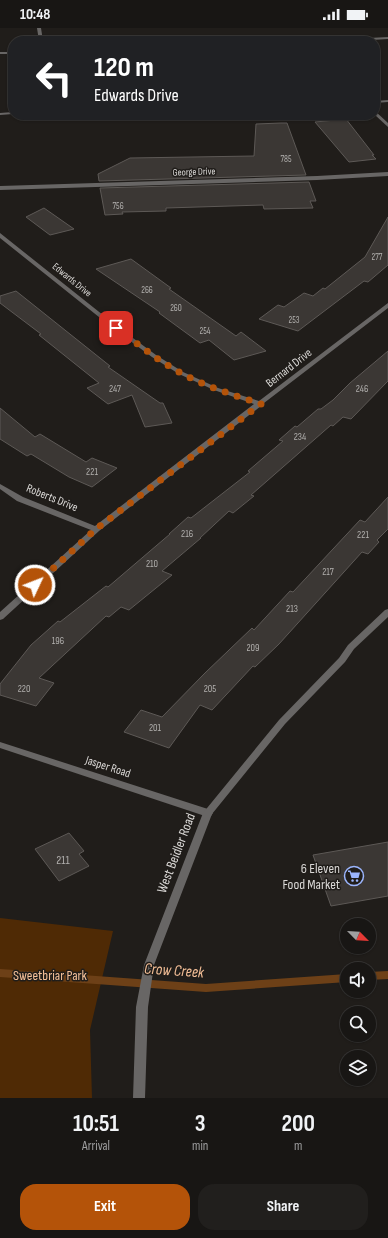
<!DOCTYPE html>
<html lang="en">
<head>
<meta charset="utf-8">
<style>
  body { margin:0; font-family:"Sofia Sans Condensed",sans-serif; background:#211f1d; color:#f1f3f6; height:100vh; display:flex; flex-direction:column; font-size:15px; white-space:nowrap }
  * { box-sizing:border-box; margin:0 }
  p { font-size:13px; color:#9f9fa0 }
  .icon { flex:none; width:22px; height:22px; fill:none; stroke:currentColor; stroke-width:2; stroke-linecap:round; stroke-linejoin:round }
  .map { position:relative; height:1070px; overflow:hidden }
  .side { display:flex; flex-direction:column; background:#181614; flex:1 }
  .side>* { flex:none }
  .top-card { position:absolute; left:8px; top:8px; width:372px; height:84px; border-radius:16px; box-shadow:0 1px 3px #0004,0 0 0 1px #363534; background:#202124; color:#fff; overflow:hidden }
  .needle { width:26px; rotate:114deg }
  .tools { position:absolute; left:340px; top:890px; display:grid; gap:8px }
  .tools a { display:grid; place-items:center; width:36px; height:36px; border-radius:50%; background:#181614; box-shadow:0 1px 3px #0004,0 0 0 1px #363534; font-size:20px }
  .pin { position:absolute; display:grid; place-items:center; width:34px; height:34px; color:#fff; margin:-17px; border-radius:8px; box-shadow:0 2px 6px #0006 }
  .me { position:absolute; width:44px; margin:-22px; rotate:47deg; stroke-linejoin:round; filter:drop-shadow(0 0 3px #0008) }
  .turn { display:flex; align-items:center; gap:14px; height:84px; padding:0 20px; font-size:18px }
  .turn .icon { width:52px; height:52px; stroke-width:2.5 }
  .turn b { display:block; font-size:28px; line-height:34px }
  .eta { display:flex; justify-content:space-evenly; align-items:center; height:68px; text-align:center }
  .eta b { font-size:24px; font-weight:700; line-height:28px }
  .cta { display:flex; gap:8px; margin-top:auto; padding:8px 20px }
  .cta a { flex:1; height:46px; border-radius:16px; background:#b45309; color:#fff; font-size:16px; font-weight:700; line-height:46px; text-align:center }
  .cta a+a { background:#211f1d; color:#f1f3f6 }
  .status { display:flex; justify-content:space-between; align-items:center; height:28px; padding:0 20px; background:#181614; direction:ltr }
  .status svg { height:11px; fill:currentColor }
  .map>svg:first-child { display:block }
  .green { fill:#4f2a05 }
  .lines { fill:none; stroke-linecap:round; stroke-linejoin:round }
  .stream { fill:#6d4017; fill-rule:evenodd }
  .building { fill:#3b3734; stroke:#5d5956 }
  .minor { fill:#686665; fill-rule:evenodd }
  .tertiary { fill:#686665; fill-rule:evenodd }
  .route { stroke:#b45309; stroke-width:7; stroke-dasharray:0 12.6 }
  .labels { text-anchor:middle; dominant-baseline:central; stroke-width:3; stroke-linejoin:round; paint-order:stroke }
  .far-number-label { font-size:9px; fill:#b2b0ae }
  .far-street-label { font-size:10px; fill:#dad8d6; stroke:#201d1a }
  .number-label { font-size:10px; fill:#b2b0ae }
  .street-label { font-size:12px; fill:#dad8d6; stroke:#201d1a }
  .near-number-label { font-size:12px; fill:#b2b0ae }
  .near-street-label { font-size:14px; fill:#dad8d6; stroke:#201d1a }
  .near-poi-label { font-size:14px; fill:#dad8d6; stroke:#201d1a; text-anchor:end }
  .near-park-label { font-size:14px; fill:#f7c29a; stroke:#201d1a }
  .near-water-label { font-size:16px; font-style:italic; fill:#f4bf97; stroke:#201d1a }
</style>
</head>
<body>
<div class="status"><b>10:48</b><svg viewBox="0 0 49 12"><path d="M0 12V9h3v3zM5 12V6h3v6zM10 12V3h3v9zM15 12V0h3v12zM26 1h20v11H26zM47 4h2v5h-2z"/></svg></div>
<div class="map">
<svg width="388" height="1070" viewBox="0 0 388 1070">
  <rect width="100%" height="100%" fill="#201d1a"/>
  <path class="green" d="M0 890 113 903 90 1002 92 1070H0Z"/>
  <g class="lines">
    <g class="stream">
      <path d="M0 941 206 956 347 946V954L206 964 0 949Z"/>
      <path d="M388 943V951L369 952V944Z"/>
    </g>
  </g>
  <g class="building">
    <path d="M346 91 374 127H372L376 131 349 134 315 94Z"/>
    <path d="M281 95H287L306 147 99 153 98 146 130 130 254 128 256 96Z"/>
    <path d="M309 154 316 173H310L313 180 264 181 263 177 166 180V183L122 184 123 186 105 187 100 160Z"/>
    <path d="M44 180 74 201 50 207 26 189Z"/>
    <path d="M388 189V237L368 254 364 253 298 303 259 291 278 277 284 279 304 265 313 268 323 260 325 261 365 229Z"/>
    <path d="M131 231 171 260 169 261 236 308 241 304 266 323 234 332 209 312 200 315 159 285 160 284 96 241Z"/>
    <path d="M16 263 110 338 108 339 160 375H163L172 395 145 399 132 367 108 376 87 360 99 355 39 307 41 306 0 275V268Z"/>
    <path d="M388 323V353L351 391 343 389 333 398 331 397 251 467 254 468 233 485 229 483 200 510H201L162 543 172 547 129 582 121 579 109 589 106 588 39 650 54 655 36 678 0 667V656L31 617 58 593 60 594 106 558 108 559 170 506H169L188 489 191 490 250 444 248 443 283 413 279 412 295 398 297 399 318 381H321L333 372 350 355Z"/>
    <path d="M0 380 35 409 40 406 86 434 92 430 117 440 92 459 69 449 31 426 27 428 0 411Z"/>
    <path d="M388 469V501L377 512 379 514 368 526 362 524 279 616 255 639 253 638 212 682 200 677 169 720 124 704 141 682 162 689 205 645 252 600 254 602 290 563 293 564 360 492 365 494Z"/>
    <path d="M69 805 84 823 79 826 89 838 59 853 35 821Z"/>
    <path d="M388 814V868L331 878 313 827Z"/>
  </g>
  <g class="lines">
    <g class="minor">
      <path d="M37 0H41L43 13H39Z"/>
      <path d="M388 9V11L355 13 207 12 209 11H350Z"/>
      <rect x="0" y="24" width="13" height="2"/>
      <path d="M388 72V74L375 75V73Z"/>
      <path d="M375 83 388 95V99L375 87Z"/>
      <path d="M13 84V86L0 87V85Z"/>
      <path d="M388 144V148L317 152 0 162V158L317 148Z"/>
      <path d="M0 205 118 299 156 327 183 344 218 360 259 373 388 275V280L264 375 263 377 261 378 99 503 3 591 0 592V584L91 502 17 473 0 461V456L23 469 95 498 254 376 214 362 179 346 152 329 114 301 0 210Z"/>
      <path d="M0 714 211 782 213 785 211 788 208 789 0 720Z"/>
    </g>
    <path class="tertiary" d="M388 581V589L354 621 345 634 285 696 212 786 154 937 148 979 145 1070H133L136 979 144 937 203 785 279 692 339 630 348 617 385 582Z"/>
  </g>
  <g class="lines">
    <path class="route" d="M35 557 96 501 261 376C234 367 206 359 181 345 158 333 137 315 116 300"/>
  </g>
  <defs>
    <symbol id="supermarket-ring" viewBox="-11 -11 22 22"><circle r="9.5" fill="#201d1a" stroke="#9bb5fd" stroke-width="1.5"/><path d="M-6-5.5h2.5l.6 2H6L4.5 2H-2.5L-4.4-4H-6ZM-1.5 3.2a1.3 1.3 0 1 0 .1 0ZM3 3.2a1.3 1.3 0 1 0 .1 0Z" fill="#9bb5fd"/></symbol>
  </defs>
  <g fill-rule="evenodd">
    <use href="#supermarket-ring" x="343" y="837" width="22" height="22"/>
  </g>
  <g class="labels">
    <g class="far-number-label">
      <text x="286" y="131">785</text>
      <text x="118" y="178">756</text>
      <text x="377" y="229">277</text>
      <text x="147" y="262">266</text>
      <text x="176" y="280">260</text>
      <text x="294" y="292">253</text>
      <text x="205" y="303">254</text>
    </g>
    <g class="far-street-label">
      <text transform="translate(194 144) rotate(-2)">George Drive</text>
      <text transform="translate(72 252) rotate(39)">Edwards Drive</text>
    </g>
    <g class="number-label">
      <text x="115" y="361">247</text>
      <text x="362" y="361">246</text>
      <text x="300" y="409">234</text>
      <text x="92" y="444">221</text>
      <text x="187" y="506">216</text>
      <text x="363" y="507">221</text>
      <text x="152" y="536">210</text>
      <text x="328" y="544">217</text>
      <text x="292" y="581">213</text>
      <text x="58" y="613">196</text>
      <text x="253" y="620">209</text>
      <text x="24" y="661">220</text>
      <text x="210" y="661">205</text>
      <text x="155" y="700">201</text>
    </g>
    <g class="street-label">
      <text transform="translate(289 340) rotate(-38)">Bernard Drive</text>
      <text transform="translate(52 470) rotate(22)">Roberts Drive</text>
      <text transform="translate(108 739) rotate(18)">Jasper Road</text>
    </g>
    <g class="near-number-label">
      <text x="63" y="832">211</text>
    </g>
    <g class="near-street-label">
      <text transform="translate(176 825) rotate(-69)">West Beidler Road</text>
    </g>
    <g class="near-poi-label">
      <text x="340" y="840">6 Eleven<tspan x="340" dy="16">Food Market</tspan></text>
    </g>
    <g class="near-park-label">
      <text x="50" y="947">Sweetbriar Park</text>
    </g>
    <g class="near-water-label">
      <text transform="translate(174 943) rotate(4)">Crow Creek</text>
    </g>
  </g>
</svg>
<div class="tools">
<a><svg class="needle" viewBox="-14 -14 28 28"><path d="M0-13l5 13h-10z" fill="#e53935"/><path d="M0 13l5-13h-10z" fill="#9f9fa0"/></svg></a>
<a><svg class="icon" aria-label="sound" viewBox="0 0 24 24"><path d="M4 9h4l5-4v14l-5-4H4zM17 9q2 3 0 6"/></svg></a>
<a><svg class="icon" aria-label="search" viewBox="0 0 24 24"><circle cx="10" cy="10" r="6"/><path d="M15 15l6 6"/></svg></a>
<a><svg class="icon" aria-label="layers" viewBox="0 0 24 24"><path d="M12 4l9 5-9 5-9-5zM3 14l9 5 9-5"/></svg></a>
</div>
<div class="pin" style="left:116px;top:300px;background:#d93025"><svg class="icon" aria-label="arrive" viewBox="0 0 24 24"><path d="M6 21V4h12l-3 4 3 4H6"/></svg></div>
<svg class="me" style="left:35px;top:557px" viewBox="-20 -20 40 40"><circle r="17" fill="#b45309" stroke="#fff" stroke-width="3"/><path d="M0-11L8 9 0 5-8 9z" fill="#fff"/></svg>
<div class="top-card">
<div class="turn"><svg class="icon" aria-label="left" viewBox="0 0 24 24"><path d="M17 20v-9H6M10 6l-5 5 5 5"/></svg><div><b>120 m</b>Edwards Drive</div></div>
</div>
</div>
<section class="side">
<div class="eta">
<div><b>10:51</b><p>Arrival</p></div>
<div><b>3</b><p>min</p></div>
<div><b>200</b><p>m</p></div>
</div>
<div class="cta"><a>Exit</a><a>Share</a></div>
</section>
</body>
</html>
